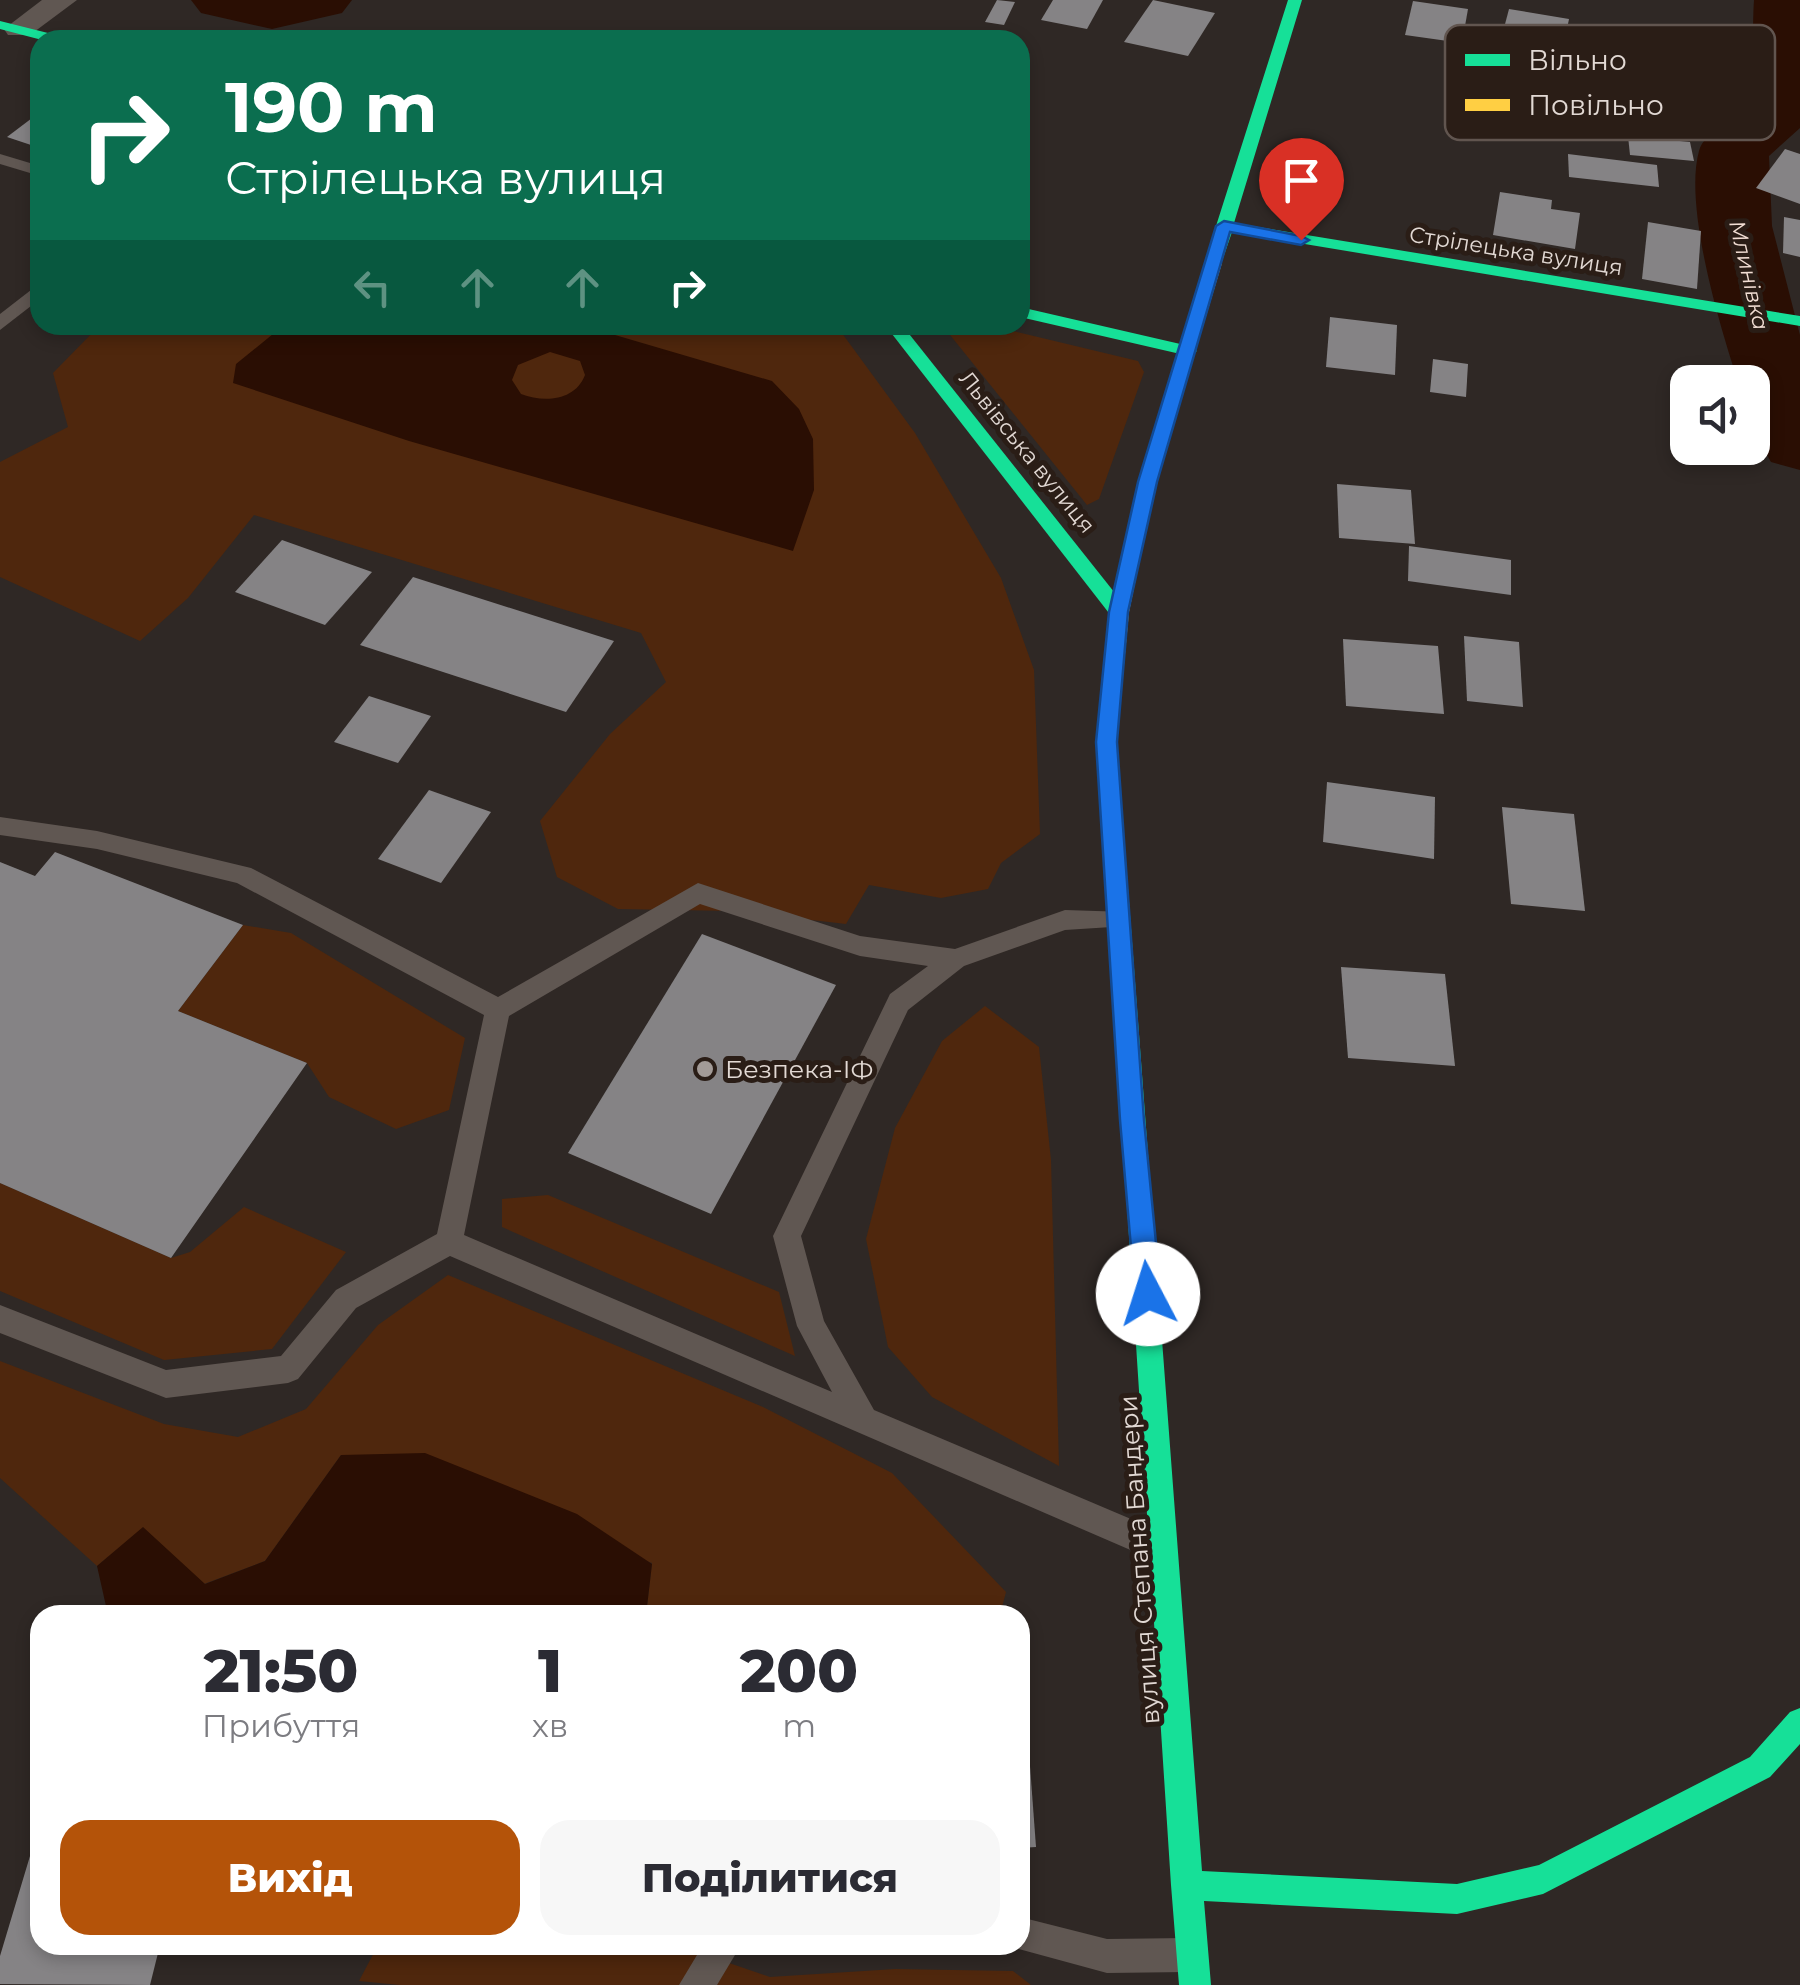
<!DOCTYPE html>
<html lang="uk">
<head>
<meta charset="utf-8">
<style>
  body { margin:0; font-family:Montserrat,sans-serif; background:#f7f7f7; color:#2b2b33; height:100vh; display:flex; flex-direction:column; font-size:38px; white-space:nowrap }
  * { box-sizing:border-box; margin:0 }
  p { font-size:32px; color:#7c7c81 }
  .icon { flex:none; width:55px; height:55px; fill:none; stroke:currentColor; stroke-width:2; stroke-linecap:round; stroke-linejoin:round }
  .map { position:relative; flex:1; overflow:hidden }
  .sheet { position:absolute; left:30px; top:1605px; width:1000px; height:350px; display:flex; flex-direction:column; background:#fff; border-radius:30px; box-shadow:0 5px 15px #0003 }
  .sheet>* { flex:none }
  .hud { position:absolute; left:30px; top:30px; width:1000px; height:305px; border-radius:30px; box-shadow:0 5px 15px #0003; background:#0b6e4f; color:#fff; overflow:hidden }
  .buttons { position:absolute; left:1670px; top:365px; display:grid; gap:20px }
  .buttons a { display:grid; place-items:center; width:100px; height:100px; border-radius:20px; background:#fff; box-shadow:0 5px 15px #0003; font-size:50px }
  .pin { position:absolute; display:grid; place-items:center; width:85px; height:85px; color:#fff; margin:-102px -42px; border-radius:50% 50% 50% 0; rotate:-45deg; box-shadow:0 0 10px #0007 }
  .pin .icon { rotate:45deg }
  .me { position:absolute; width:110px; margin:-55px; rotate:355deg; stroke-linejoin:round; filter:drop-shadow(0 0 8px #0008) }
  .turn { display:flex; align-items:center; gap:35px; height:210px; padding:0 30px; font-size:45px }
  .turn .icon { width:130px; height:130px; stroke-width:2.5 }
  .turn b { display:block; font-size:70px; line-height:85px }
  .lanes { display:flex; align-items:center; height:95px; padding:0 30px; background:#0003; justify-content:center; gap:50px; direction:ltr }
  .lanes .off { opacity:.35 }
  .eta { display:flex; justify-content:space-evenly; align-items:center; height:170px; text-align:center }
  .eta b { font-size:60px; font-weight:800; line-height:70px }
  .cta { display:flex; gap:20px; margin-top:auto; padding:20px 30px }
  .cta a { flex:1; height:115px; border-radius:30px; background:#b45309; color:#fff; font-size:40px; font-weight:800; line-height:115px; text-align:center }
  .cta a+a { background:#f7f7f7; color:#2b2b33 }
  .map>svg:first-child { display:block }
  .green { fill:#4f270d }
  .water { fill:#2a0e03; fill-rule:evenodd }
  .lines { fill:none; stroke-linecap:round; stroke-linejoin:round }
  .river { fill:#2a0e03; fill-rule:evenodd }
  .building { fill:#858385 }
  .lane { fill:#605752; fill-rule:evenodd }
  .street { fill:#605752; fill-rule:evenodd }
  .fast { fill:#16e098; fill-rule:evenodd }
  .slow { fill:#ffcf43; fill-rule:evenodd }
  .route { fill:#1a73e8; stroke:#114b97; stroke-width:2.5 }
  .poi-dot { fill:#a39b97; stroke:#2a1d16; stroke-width:4 }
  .labels { text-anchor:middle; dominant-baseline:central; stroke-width:10; stroke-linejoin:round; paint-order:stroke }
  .far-street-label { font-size:22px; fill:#e2d9d4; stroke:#2a1d16 }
  .far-water-label { font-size:22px; font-style:italic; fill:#f2ded4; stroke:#2a1d16 }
  .poi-label { font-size:25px; fill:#e2d9d4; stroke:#2a1d16; text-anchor:start }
  .street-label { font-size:25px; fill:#e2d9d4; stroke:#2a1d16 }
  .key { fill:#2a1d16; stroke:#61554f; stroke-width:2.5 }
  .key-label { font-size:28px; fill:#e2d9d4 }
</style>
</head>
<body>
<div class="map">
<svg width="1800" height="1985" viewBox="0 0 1800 1985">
  <rect width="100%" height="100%" fill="#2f2825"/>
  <g class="green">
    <path d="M100 325H836L915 433 1001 578 1034 670 1040 834 1001 863 988 889 941 898 869 885 846 924 733 911 618 909 557 877 540 821 610 734 666 682 641 633 254 515 188 598 140 641 0 577V462L68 427 53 373Z"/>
    <path d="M942 325H988L1138 361 1144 372 1099 499 1087 505Z"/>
    <path d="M243 925 291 933 465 1038 449 1110 396 1129 329 1097 307 1063 178 1011Z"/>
    <path d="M985 1006 1039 1047 1051 1160 1059 1466 932 1397 888 1347 866 1239 895 1128 942 1041Z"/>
    <path d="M0 1183 171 1258 190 1252 244 1207 346 1252 272 1349 164 1360 0 1291Z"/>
    <path d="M548 1195 779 1292 795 1356 502 1227V1199Z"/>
    <path d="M448 1275 763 1407 892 1473 1006 1592 1000 1615H646L652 1563 341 1455 265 1561 204 1584 143 1528 97 1566 0 1478V1361L164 1424 238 1437 306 1409 378 1325Z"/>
    <path d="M378 1945H677L770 1977 895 1969 1013 1971 1031 1985H400L359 1981Z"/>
  </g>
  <g class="water">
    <path d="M284 325H581L772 381 799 409 813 439 814 490 793 551 409 441 233 383 236 364ZM550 352 580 361 585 375C575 401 544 403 521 394L512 380 518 365Z"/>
    <path d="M425 1453 577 1514 652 1564 646 1615H108L97 1566 143 1527 205 1584 265 1561 341 1455Z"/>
  </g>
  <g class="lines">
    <g class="river">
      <path d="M191 0H352L342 13 272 29 201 13Z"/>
      <path d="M1754 0H1800V128L1769 156 1772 226 1800 335V470L1771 462C1755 435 1752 414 1752 382H1739L1735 372C1718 319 1684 205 1699 151 1705 130 1732 125 1742 108 1755 87 1752 26 1754 0Z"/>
    </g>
  </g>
  <g class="building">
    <path d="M997 0 1015 2 1004 25 985 22Z"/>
    <path d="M1053 0H1103L1087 29 1041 20Z"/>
    <path d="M1153 0 1215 13 1188 56 1124 42Z"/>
    <path d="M1413 1 1468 9 1462 43 1405 35Z"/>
    <path d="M1509 9 1569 19 1565 39 1504 28Z"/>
    <path d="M40 112V148L7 137Z"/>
    <path d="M1628 136 1690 142 1694 161 1630 155Z"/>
    <path d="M1785 149 1800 154V204L1756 188Z"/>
    <path d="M1568 154 1657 165 1659 187 1569 177Z"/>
    <path d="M1500 192 1552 200 1551 209 1580 213 1575 249 1493 235Z"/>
    <path d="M1784 217 1800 220V257L1783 253Z"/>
    <path d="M1648 222 1701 231 1697 289 1642 279Z"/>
    <path d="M1330 317 1397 325 1395 375 1326 367Z"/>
    <path d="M1433 359 1468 364 1466 397 1430 392Z"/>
    <path d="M1337 484 1411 490 1415 544 1339 538Z"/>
    <path d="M282 540 372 572 325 625 235 592Z"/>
    <path d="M1409 546 1511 560V595L1408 581Z"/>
    <path d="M413 577 614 641 566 712 360 645Z"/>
    <path d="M1464 636 1519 642 1523 707 1467 701Z"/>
    <path d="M1343 639 1438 646 1444 714 1346 706Z"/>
    <path d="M369 696 431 716 398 763 334 742Z"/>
    <path d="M1327 782 1435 797 1434 859 1323 842Z"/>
    <path d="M429 790 491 812 441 883 378 859Z"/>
    <path d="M1502 807 1574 814 1585 911 1511 904Z"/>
    <path d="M55 852 243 925 178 1011 307 1063 171 1258 0 1183V862L35 876Z"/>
    <path d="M702 934 836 985 711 1214 568 1153Z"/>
    <path d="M1341 967 1445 974 1455 1066 1348 1058Z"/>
    <path d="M1030 1766 1036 1847 1020 1848V1767Z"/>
    <path d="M39 1826 40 1945H160L150 1985 0 1984V1956Z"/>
  </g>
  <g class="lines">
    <g class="lane">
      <path d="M0 154 40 166V176L0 164Z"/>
      <path d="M40 283V299L0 330V314Z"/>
      <path d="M0 817 97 831 251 868 498 997 698 883 860 936 955 949 1065 910 1127 912 1130 919 1127 926 1065 930 964 966 908 1010 801 1236 824 1321 874 1410 1171 1536 1175 1547 1171 1558 1160 1562 1149 1558 450 1256 356 1308 298 1379 288 1383 166 1398 0 1333V1305L166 1370 281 1356 336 1290 437 1234 484 1015 237 883 97 849 0 835ZM700 904 860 956 928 966 890 994 773 1236 797 1326 832 1392 464 1235 509 1016Z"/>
      <path d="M1020 1917 1107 1939 1187 1938 1199 1943 1204 1955 1199 1967 1187 1972 1107 1973 1008 1946 1020 1945Z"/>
      <path d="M703 1945H741L717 1985H679Z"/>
    </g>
    <path class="street" d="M42 0H77L30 35H8L4 29Z"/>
    <g class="fast">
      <path d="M1288 0H1302L1234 223 1800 316V326L1232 232 1220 267H1208L1206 263 1216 226Z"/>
      <path d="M0 21 64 37 66 40H42L0 29Z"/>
      <path d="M1020 307 1189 346 1197 351 1189 356 1020 317Z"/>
      <path d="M885 325H902L1126 607 1129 612 1126 617H1112Z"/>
      <path d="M1111 688 1121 696 1117 742 1202 1871 1457 1884 1539 1865 1750 1757 1790 1712 1800 1708V1744L1770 1777 1543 1894 1457 1914 1204 1901 1211 1985H1179L1171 1885 1097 742 1101 696Z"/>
    </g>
    <path class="slow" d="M1214 258 1222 263 1156 482 1129 612 1121 696 1111 704 1101 696 1109 612 1138 482 1206 263Z"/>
  </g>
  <path class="route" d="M1224 221 1301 236 1309 240 1301 245 1230 232 1157 482 1128 612 1117 742 1144 1120 1161 1294 1157 1302 1148 1306 1139 1302 1135 1294 1120 1120 1096 742 1109 612 1138 482 1216 226Z"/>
  <circle class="poi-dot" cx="705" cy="1069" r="10"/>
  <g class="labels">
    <g class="far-street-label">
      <text transform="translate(1516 251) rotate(9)">Стрілецька вулиця</text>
      <text transform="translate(1027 452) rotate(51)">Львівська вулиця</text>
    </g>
    <g class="far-water-label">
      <text transform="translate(1749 275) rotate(77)">Млинівка</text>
    </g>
    <g class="poi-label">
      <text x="725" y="1069">Безпека-ІФ</text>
    </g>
    <g class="street-label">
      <text transform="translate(1139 1560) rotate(-94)">вулиця Степана Бандери</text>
    </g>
  </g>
  <rect x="1445" y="25" width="330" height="115" rx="15" class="key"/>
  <rect x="1465" y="54" width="45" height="12" fill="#16e098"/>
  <rect x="1465" y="99" width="45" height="12" fill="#ffcf43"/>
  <g class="key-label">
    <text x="1528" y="70">Вільно</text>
    <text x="1528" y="115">Повільно</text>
  </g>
</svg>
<div class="buttons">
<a><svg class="icon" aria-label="sound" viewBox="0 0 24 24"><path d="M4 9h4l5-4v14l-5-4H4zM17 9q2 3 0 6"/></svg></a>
</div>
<div class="pin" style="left:1301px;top:240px;background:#d93025"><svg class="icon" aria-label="arrive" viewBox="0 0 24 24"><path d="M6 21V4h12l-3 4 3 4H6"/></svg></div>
<svg class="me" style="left:1148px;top:1294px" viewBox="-20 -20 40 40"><circle r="19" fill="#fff"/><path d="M0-13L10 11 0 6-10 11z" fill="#1a73e8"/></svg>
<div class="hud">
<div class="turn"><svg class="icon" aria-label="right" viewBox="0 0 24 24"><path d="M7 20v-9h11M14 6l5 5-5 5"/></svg><div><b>190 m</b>Стрілецька вулиця</div></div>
<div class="lanes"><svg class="icon off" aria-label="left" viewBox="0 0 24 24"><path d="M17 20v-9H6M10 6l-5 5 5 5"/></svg><svg class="icon off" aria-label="ahead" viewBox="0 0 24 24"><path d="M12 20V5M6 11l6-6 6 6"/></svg><svg class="icon off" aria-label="ahead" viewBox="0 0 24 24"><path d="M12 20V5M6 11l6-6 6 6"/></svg><svg class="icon" aria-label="right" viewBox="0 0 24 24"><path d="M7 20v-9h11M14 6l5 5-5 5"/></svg></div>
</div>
<section class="sheet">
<div class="eta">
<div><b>21:50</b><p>Прибуття</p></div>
<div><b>1</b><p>хв</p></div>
<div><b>200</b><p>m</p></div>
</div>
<div class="cta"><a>Вихід</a><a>Поділитися</a></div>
</section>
</div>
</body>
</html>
